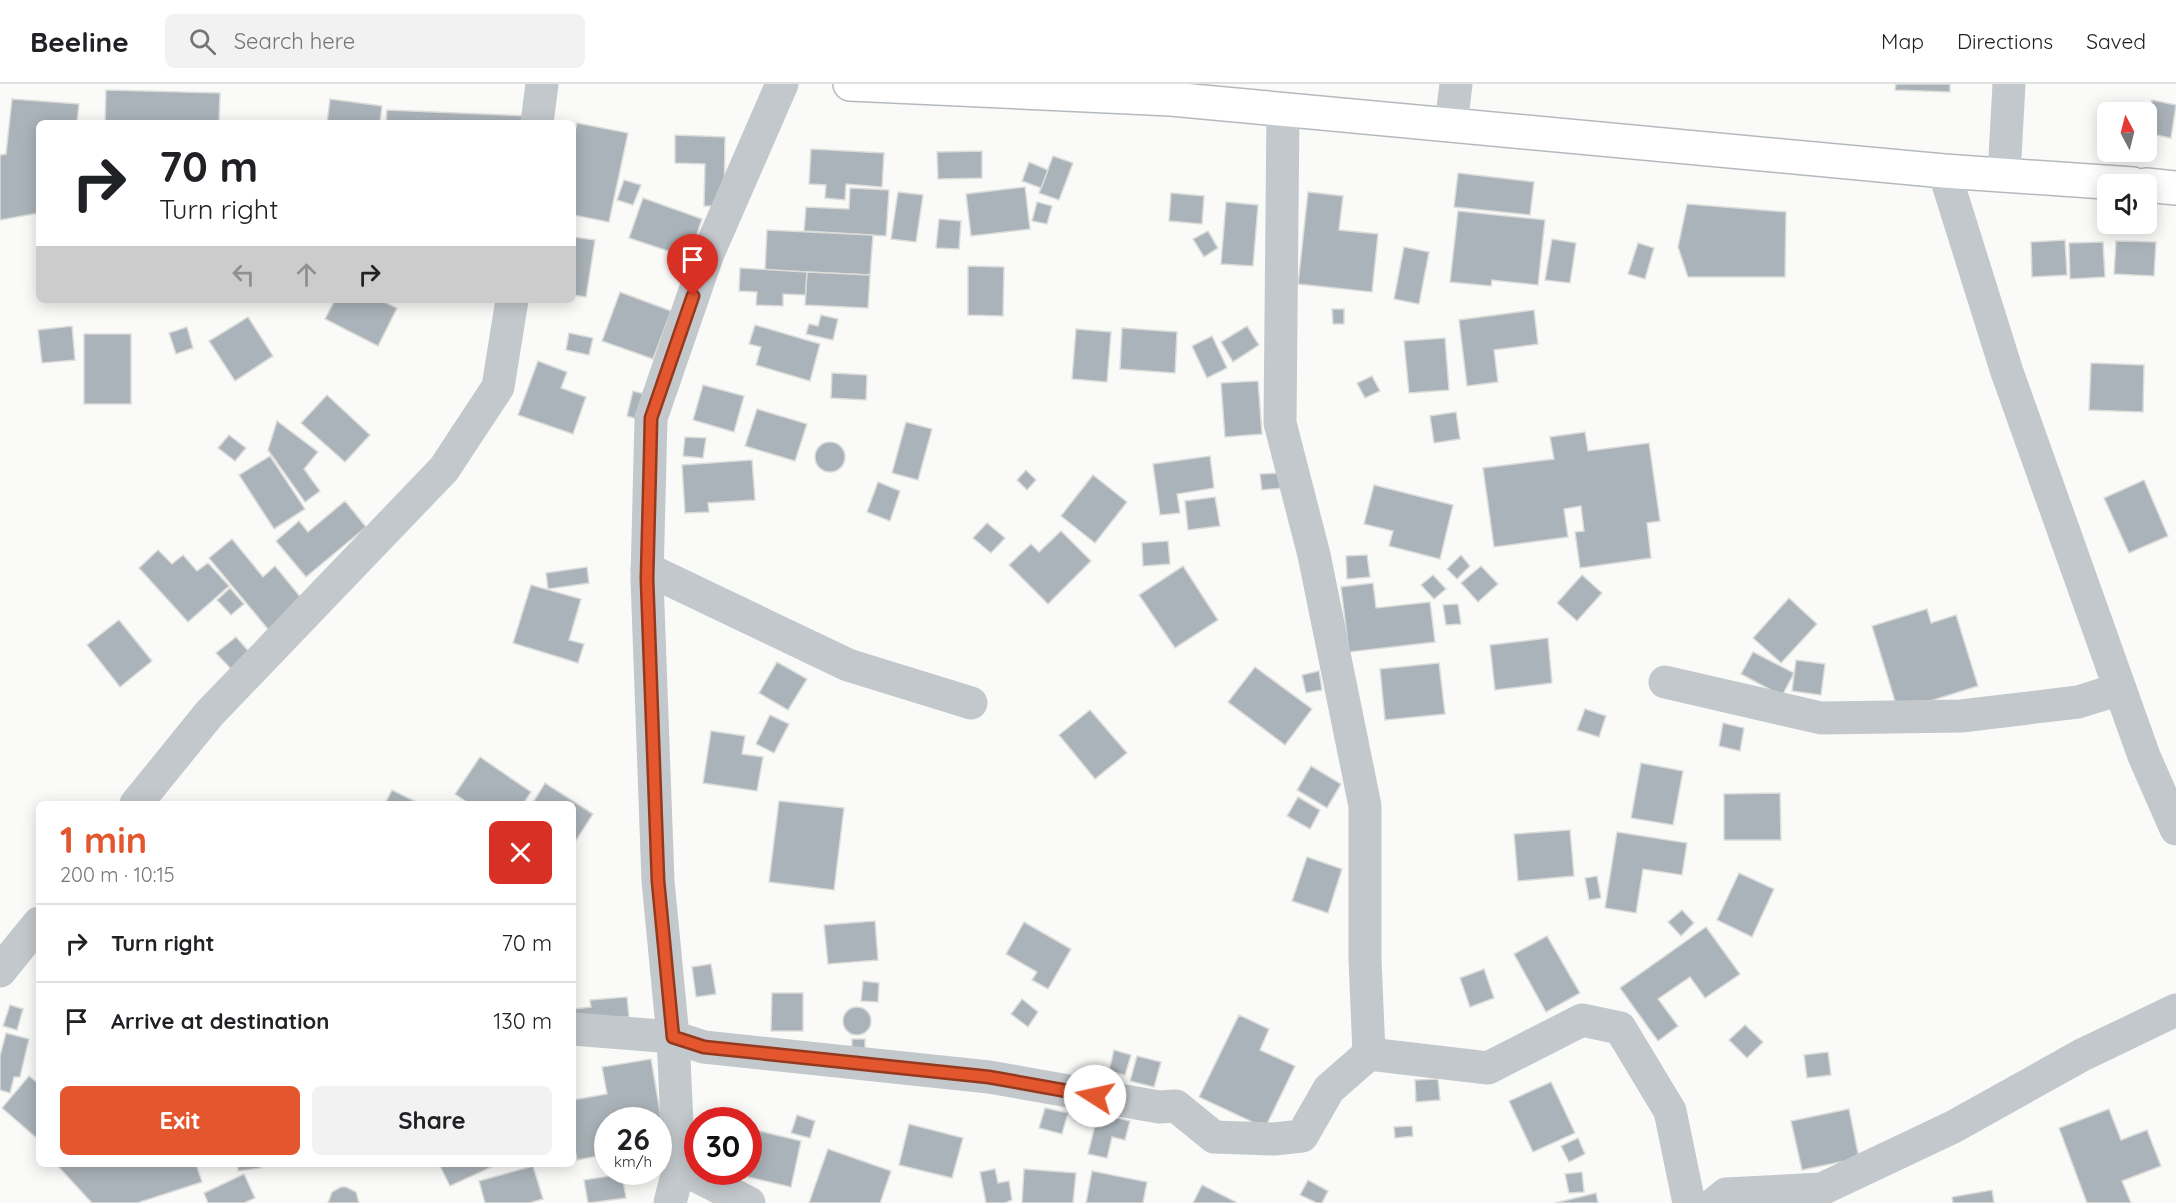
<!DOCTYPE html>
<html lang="en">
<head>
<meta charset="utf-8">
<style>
  body { margin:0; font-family:Quicksand,sans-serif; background:#f2f2f2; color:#202124; height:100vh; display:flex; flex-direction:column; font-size:22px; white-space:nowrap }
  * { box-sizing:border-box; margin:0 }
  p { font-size:20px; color:#757577 }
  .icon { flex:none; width:33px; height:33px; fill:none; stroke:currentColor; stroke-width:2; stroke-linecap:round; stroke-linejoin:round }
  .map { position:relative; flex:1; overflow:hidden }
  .drawer { position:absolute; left:36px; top:717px; width:540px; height:366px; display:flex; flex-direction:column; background:#fff; border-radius:9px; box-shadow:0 3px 15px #0003 }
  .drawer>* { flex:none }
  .banner { position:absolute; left:36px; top:36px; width:540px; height:183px; border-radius:9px; box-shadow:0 3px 15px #0003; background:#fff; color:#202124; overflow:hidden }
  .needle { width:39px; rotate:353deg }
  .tools { position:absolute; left:2097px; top:18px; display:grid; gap:12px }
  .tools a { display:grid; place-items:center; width:60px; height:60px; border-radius:9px; background:#fff; box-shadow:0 3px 15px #0003; font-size:30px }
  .speed { position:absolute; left:594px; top:1023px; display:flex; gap:12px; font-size:30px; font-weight:700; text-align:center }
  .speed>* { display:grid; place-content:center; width:78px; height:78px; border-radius:50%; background:#fff; box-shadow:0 3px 15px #0003; line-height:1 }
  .speed small { font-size:15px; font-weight:400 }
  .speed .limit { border:9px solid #d22; background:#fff; color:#111 }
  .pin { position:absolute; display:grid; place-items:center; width:51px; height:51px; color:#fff; margin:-62px -26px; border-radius:50% 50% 50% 0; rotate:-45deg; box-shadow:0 0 6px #0007 }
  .pin .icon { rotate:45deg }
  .me { position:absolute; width:66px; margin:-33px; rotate:280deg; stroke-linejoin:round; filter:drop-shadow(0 0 4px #0008) }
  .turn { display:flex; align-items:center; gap:21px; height:126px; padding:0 24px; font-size:27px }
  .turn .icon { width:78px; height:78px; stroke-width:2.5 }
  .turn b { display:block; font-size:42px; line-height:51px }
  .lanes { display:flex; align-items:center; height:57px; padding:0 24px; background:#0003; justify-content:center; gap:30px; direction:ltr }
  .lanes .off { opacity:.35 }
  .round { display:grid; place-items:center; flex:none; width:63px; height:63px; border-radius:9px; background:#f2f2f2 }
  .head { display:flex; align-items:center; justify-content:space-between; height:102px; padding:0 24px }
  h1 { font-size:36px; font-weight:800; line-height:45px; color:#e4572e }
  .action { display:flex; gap:12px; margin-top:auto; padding:12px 24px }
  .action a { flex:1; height:69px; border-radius:9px; background:#e4572e; color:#fff; font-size:24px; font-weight:800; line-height:69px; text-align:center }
  .action a+a { background:#f2f2f2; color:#202124 }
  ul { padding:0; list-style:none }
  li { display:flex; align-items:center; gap:18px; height:78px; padding:0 24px; border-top:2px solid #e0e0e0 }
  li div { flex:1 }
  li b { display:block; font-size:22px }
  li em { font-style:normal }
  header { display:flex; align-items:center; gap:36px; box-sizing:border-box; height:84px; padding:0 30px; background:#fff; border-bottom:2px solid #e0e0e0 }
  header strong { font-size:28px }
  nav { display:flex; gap:33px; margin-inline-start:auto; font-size:21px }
  .search { width:420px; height:54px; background:#f2f2f2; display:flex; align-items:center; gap:15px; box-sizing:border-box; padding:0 21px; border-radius:9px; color:#757577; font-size:22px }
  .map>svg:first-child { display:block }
  .building { fill:#aab3b9; stroke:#dcdcda; stroke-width:1.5 }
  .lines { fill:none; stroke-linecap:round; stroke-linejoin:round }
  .secondary-casing { stroke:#b3babf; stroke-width:36 }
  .street { stroke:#c3c8cc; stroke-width:33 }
  .secondary { stroke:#fff; stroke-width:33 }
  .route-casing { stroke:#94391e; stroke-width:15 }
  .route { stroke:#e4572e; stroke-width:10 }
</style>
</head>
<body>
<header>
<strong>Beeline</strong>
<div class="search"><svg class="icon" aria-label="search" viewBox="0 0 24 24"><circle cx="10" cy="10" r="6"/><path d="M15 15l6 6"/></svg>Search here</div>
<nav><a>Map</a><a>Directions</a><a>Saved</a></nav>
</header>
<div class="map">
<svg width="2176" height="1119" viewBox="0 0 2176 1119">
  <rect width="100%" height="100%" fill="#fafaf8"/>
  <g class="building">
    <path d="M1896 0H1950V8L1895 6Z"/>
    <path d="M106 6 220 9 219 39H105Z"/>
    <path d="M12 15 79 20 77 39H39V129L0 136V71L6 70Z"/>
    <path d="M330 15 382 22 380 39H327Z"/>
    <path d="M2152 16 2176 21 2171 54 2146 49Z"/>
    <path d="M387 26 527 32 526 39H386Z"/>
    <path d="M577 39 628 49 609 138 573 131V55Z"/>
    <path d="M675 51 725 53 724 122H704L705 80 675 79Z"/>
    <path d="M811 65 884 69 882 103 846 100 845 116 825 114 826 101 809 100Z"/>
    <path d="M982 67V94L938 95 937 68Z"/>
    <path d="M1053 72 1073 79 1059 116 1039 109Z"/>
    <path d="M1029 78 1048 86 1041 104 1022 97Z"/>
    <path d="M1458 89 1534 98 1530 131 1454 123Z"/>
    <path d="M624 96 641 101 633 121 617 116Z"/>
    <path d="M1025 103 1030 145 971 152 966 110Z"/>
    <path d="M850 104 889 106 886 152 804 147 806 123 849 125Z"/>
    <path d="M898 108 923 111 916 158 891 155Z"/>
    <path d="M1308 108 1343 112 1339 146 1378 150 1372 208 1298 200Z"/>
    <path d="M1171 109 1204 112 1202 140 1169 137Z"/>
    <path d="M643 114 702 135 689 174 629 154Z"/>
    <path d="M1037 118 1052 122 1047 140 1032 137Z"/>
    <path d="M1226 118 1258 121 1253 182 1221 180Z"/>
    <path d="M1687 120 1786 128 1785 193H1688L1678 163Z"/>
    <path d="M1458 127 1545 136 1538 201 1492 196 1491 202 1450 198Z"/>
    <path d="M939 135 961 137 959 165 936 164Z"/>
    <path d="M767 146 873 151 870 191 765 186Z"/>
    <path d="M1208 147 1218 164 1204 173 1193 155Z"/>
    <path d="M573 153 595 156 586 213 573 211Z"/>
    <path d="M1552 155 1576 159 1570 199 1545 196Z"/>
    <path d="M2065 156 2067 191 2032 193 2031 158Z"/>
    <path d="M2116 157 2156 158 2154 192 2114 190Z"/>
    <path d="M2103 158 2105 193 2070 195 2069 159Z"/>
    <path d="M1638 159 1654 164 1645 195 1628 190Z"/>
    <path d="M1404 163 1429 168 1419 220 1394 215Z"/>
    <path d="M968 182 1004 183 1003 232 968 231Z"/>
    <path d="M740 184 807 188 806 211 783 210V222L756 221 757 208 739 207Z"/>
    <path d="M807 188 870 191 868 224 805 221Z"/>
    <path d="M620 208 671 227 653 275 602 257Z"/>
    <path d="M335 216H380L397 224 378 262 325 235Z"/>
    <path d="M1332 225H1344V240H1333Z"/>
    <path d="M1534 226 1538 260 1494 266 1498 298 1467 302 1459 236Z"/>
    <path d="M821 231 838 235 833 256 806 250 809 240 818 242Z"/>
    <path d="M248 233 273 272 235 297 209 257Z"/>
    <path d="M755 241 820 260 810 297 756 281 761 263 749 260Z"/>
    <path d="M72 242 75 276 42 279 38 246Z"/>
    <path d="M1247 242 1259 261 1233 278 1221 258Z"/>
    <path d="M187 243 193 264 176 270 169 249Z"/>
    <path d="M1122 244 1177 248 1175 289 1120 285Z"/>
    <path d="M1076 245 1111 248 1107 298 1072 295Z"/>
    <path d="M569 249 593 254 589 271 566 266Z"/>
    <rect x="84" y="250" width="47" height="70"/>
    <path d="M1212 252 1227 284 1207 294 1192 262Z"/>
    <path d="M1445 254 1449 306 1409 309 1404 257Z"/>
    <path d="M538 277 567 288 561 304 586 313 573 350 518 331Z"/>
    <path d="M2091 279 2144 281 2143 328 2089 326Z"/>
    <path d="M832 289 867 291 866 316 831 314Z"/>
    <path d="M1372 292 1380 307 1365 314 1357 299Z"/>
    <path d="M1258 297 1262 350 1225 353 1221 299Z"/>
    <path d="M703 301 744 312 734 348 693 336Z"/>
    <path d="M633 307 648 311 641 336 627 332Z"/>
    <path d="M327 311 370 351 345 378 301 339Z"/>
    <path d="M757 325 807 340 795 377 745 362Z"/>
    <path d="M1456 328 1460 355 1434 359 1430 332Z"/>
    <path d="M277 337 318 368 304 385 320 407 305 418 268 366Z"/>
    <path d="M906 338 932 345 918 396 892 389Z"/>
    <path d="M1585 348 1588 367 1649 359 1660 437 1647 439 1651 474 1580 484 1575 448 1584 447 1581 422 1564 425 1568 453 1494 463 1483 384 1554 375 1550 353Z"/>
    <path d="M229 351 246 364 235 377 218 364Z"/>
    <path d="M685 353 706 354 703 374 683 372Z"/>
    <circle cx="830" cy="373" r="15"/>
    <path d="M270 372 305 425 274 445 239 391Z"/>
    <path d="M1210 372 1214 404 1177 410 1180 429 1160 431 1153 380Z"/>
    <path d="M752 376 755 416 708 419 709 428 685 429 682 381Z"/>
    <path d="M1026 386 1036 396 1027 406 1017 396Z"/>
    <path d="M1282 389 1283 404 1262 406 1260 390Z"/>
    <path d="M1093 391 1127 418 1095 459 1061 432Z"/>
    <path d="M2144 396 2168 452 2129 469 2104 414Z"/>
    <path d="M878 398 900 407 890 437 867 428Z"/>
    <path d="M1374 401 1453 421 1440 475 1389 462 1393 447 1364 440Z"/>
    <path d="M1215 413 1220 442 1188 446 1185 417Z"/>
    <path d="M345 417 366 443 306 493 276 457 299 437 308 448Z"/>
    <path d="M987 439 1005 454 991 469 973 454Z"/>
    <path d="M1061 447 1091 477 1048 520 1009 481 1031 460 1039 468Z"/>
    <path d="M232 455 263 493 275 482 307 521 272 550 209 474Z"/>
    <path d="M1168 457 1170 480 1143 482 1142 459Z"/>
    <path d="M158 466 172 480 183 471 197 487 208 479 229 502 188 538 139 484Z"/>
    <path d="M1367 471 1370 493 1347 495 1346 472Z"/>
    <path d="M1461 471 1470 482 1457 495 1447 485Z"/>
    <path d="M1183 482 1218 536 1175 564 1139 511Z"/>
    <path d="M1481 482 1498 500 1478 518 1461 499Z"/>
    <path d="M587 483 589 499 548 505 546 489Z"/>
    <path d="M1433 491 1446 505 1434 515 1421 501Z"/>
    <path d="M1582 491 1602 509 1577 537 1557 519Z"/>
    <path d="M1373 499 1376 524 1430 518 1435 558 1349 568 1341 503Z"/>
    <path d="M531 501 581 515 569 556 584 560 578 579 513 559Z"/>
    <path d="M230 504 244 520 231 531 217 516Z"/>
    <path d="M1789 514 1817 540 1781 579 1753 554Z"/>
    <path d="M1458 520 1461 540 1446 541 1443 521Z"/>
    <path d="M1927 525 1931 539 1956 531 1978 602 1898 627 1872 542Z"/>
    <path d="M119 536 152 577 120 603 87 561Z"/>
    <path d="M236 553 250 569 231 585 216 569Z"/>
    <path d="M1548 554 1552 599 1495 606 1490 561Z"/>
    <path d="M1753 568 1794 589 1782 612 1741 590Z"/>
    <path d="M1796 576 1825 580 1821 611 1792 607Z"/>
    <path d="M777 578 807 595 788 626 759 609Z"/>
    <path d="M1439 579 1445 630 1385 636 1380 585Z"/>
    <path d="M1255 583 1312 625 1285 661 1228 618Z"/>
    <path d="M1319 587 1322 606 1306 609 1302 591Z"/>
    <path d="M1585 625 1606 632 1599 653 1577 646Z"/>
    <path d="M1090 626 1127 669 1095 695 1059 651Z"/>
    <path d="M770 631 789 640 774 669 756 660Z"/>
    <path d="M1723 639 1744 644 1740 667 1719 662Z"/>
    <path d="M711 647 745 652 742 670 763 673 757 707 703 699Z"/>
    <path d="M480 673 531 708 523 720H470L455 710Z"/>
    <path d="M1641 679 1683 687 1673 741 1631 734Z"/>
    <path d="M1311 682 1341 700 1327 724 1297 706Z"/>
    <path d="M545 699 593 730 573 761V720H532Z"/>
    <path d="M392 706 420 720H385Z"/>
    <path d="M1780 709 1781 756H1724V710Z"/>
    <path d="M1298 713 1320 726 1310 745 1287 732Z"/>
    <path d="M779 717 844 724 834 806 769 798Z"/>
    <path d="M1570 746 1574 792 1518 797 1514 750Z"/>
    <path d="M1617 748 1687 759 1682 791 1643 785 1636 829 1605 824Z"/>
    <path d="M1307 773 1342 785 1328 829 1292 817Z"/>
    <path d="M1739 789 1774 805 1752 853 1717 836Z"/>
    <path d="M1597 792 1601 814 1589 816 1585 794Z"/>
    <path d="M1682 826 1694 839 1681 852 1668 838Z"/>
    <path d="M875 837 878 876 828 880 824 841Z"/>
    <path d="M1024 838 1071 865 1048 905 1032 896 1037 888 1006 870Z"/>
    <path d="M1706 843 1740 890 1705 914 1690 893 1658 915 1678 942 1658 957 1620 904Z"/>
    <path d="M1547 852 1580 909 1546 928 1514 870Z"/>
    <path d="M711 880 716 910 696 913 692 883Z"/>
    <path d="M1484 885 1494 914 1470 923 1460 894Z"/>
    <path d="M863 897 879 899 878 918 861 917Z"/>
    <path d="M772 909H803V947H771Z"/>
    <path d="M627 913 629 933 575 937 574 925 591 923 590 916Z"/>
    <path d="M1022 915 1038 928 1028 943 1011 930Z"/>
    <path d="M10 921 23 925 17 946 3 942Z"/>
    <circle cx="857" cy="937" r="14"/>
    <path d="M1239 931 1269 945 1260 966 1295 982 1265 1044 1199 1013Z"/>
    <path d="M1745 941 1763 958 1747 974 1729 956Z"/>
    <path d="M6 949 29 955 20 993H14L10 1009 0 1006V972Z"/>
    <rect x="852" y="955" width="13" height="10"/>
    <path d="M1114 966 1131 971 1125 991 1109 987Z"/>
    <path d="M1828 968 1831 991 1807 994 1804 971Z"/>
    <path d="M1137 972 1161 978 1154 1003 1130 997Z"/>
    <path d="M651 975 663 1045H658V1036H608V1070L577 1076 573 1052V1016L607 1010 602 983Z"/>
    <path d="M29 992 39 1000V1056L2 1024Z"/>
    <path d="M1438 995 1440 1016 1416 1018 1415 996Z"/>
    <path d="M1551 998 1575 1049 1533 1068 1509 1017Z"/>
    <path d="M1045 1024 1068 1029 1062 1050 1039 1044Z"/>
    <path d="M1849 1025 1859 1074 1802 1086 1791 1037Z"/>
    <path d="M2109 1025 2121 1056 2147 1046 2161 1082 2122 1097 2131 1119H2087L2059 1044Z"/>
    <path d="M1098 1029 1130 1037 1125 1056 1112 1053 1107 1074 1088 1070Z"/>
    <path d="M797 1031 815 1037 810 1054 791 1049Z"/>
    <path d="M909 1040 963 1054 952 1094 899 1081Z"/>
    <path d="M1412 1042 1413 1052 1395 1054 1394 1043Z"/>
    <path d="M751 1045 801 1057 791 1103 740 1091 741 1088H748V1055Z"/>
    <path d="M1578 1054 1585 1070 1569 1078 1561 1062Z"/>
    <path d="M828 1065 891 1087 880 1119H809Z"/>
    <path d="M56 1080H196L202 1098 137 1119H92Z"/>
    <path d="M238 1080H260L261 1084 238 1087Z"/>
    <path d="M439 1080H498L450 1102Z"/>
    <path d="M533 1082 543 1115 529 1119H485L479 1097Z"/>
    <path d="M995 1085 998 1099 1009 1097 1012 1116 1005 1119H986L980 1088Z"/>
    <path d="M1024 1085 1076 1089 1073 1119H1022Z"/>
    <path d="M1092 1087 1147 1098 1143 1119H1086Z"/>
    <path d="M1582 1088 1584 1108 1569 1109 1565 1090Z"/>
    <path d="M244 1090 255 1114 244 1119H208L204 1109Z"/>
    <path d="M622 1090 626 1114 588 1119 584 1096Z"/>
    <path d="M1308 1096 1328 1107 1322 1119H1317L1300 1111Z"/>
    <path d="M1202 1101 1236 1118 1235 1119H1193Z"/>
    <path d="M341 1103H346L356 1108 359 1119H328L332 1108Z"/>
    <path d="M1992 1106 1994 1119H1953L1952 1113Z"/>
    <path d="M1596 1109 1598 1119H1555Z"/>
  </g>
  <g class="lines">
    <defs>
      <g id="secondary">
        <path d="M850 0 1171 15 1944 87 2133 100"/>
        <path d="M2146 101 2176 104"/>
      </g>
    </defs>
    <use href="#secondary" class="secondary-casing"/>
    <g class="street">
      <path d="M537 39 542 0"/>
      <path d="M1451 41 1456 0"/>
      <path d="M1944 87 2007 288 2144 672 2176 745"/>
      <path d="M2004 91 2009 0"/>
      <path d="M647 485 848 581 971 619"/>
      <path d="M1665 598 1821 634 1961 632 2078 618 2120 605"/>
      <path d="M136 720 209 630 444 385 498 303 512 216"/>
      <path d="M0 887 39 839"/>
      <path d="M573 945 673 953 704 963 989 993 1159 1023 1176 1022 1214 1053 1274 1055 1302 1052 1329 1005 1369 970 1365 875V722L1314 471 1280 339 1283 26"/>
      <path d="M1369 970 1488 984 1582 936 1620 944 1670 1027 1689 1119"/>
      <path d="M679 1083 749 1119"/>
      <path d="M670 1119 679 1083 673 953 658 797 647 495 651 334 707 172 782 0"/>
      <path d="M1715 1119 1726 1110 1822 1105 1953 1043 2082 971 2176 926"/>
    </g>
    <use href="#secondary" class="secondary"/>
  </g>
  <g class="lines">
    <defs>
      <path id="route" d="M693 212 651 334 650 377 647 495 658 797 673 953 704 963 989 993 1095 1012"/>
    </defs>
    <use href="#route" class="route-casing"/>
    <use href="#route" class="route"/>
  </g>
</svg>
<div class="tools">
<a><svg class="needle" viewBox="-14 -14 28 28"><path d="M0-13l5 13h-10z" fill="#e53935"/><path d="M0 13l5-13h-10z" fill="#757577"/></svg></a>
<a><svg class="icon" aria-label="sound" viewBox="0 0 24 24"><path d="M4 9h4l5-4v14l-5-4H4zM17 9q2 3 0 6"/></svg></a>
</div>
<div class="speed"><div>26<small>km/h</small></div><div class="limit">30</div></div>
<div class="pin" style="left:693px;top:212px;background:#d93025"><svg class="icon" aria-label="arrive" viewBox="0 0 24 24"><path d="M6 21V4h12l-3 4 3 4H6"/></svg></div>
<svg class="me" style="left:1095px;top:1012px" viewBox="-20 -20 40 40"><circle r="19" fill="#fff"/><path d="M0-13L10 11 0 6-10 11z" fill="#e4572e"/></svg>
<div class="banner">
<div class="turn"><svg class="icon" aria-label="right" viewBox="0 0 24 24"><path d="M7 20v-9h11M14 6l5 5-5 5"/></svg><div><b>70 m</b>Turn right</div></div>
<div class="lanes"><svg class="icon off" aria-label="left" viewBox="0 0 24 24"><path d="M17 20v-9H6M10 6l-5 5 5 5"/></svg><svg class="icon off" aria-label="ahead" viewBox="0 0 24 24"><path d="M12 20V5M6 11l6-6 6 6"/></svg><svg class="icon" aria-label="right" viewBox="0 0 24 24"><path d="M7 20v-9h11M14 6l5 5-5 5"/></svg></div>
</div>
<section class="drawer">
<div class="head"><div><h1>1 min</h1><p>200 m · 10:15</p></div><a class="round" style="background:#d93025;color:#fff"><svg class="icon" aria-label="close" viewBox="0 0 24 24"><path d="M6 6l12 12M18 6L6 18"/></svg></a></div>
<ul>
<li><svg class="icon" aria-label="right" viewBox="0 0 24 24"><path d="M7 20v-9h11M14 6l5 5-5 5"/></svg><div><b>Turn right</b></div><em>70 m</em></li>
<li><svg class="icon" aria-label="arrive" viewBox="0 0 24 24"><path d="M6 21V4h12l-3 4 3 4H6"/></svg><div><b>Arrive at destination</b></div><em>130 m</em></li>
</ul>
<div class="action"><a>Exit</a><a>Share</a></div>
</section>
</div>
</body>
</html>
